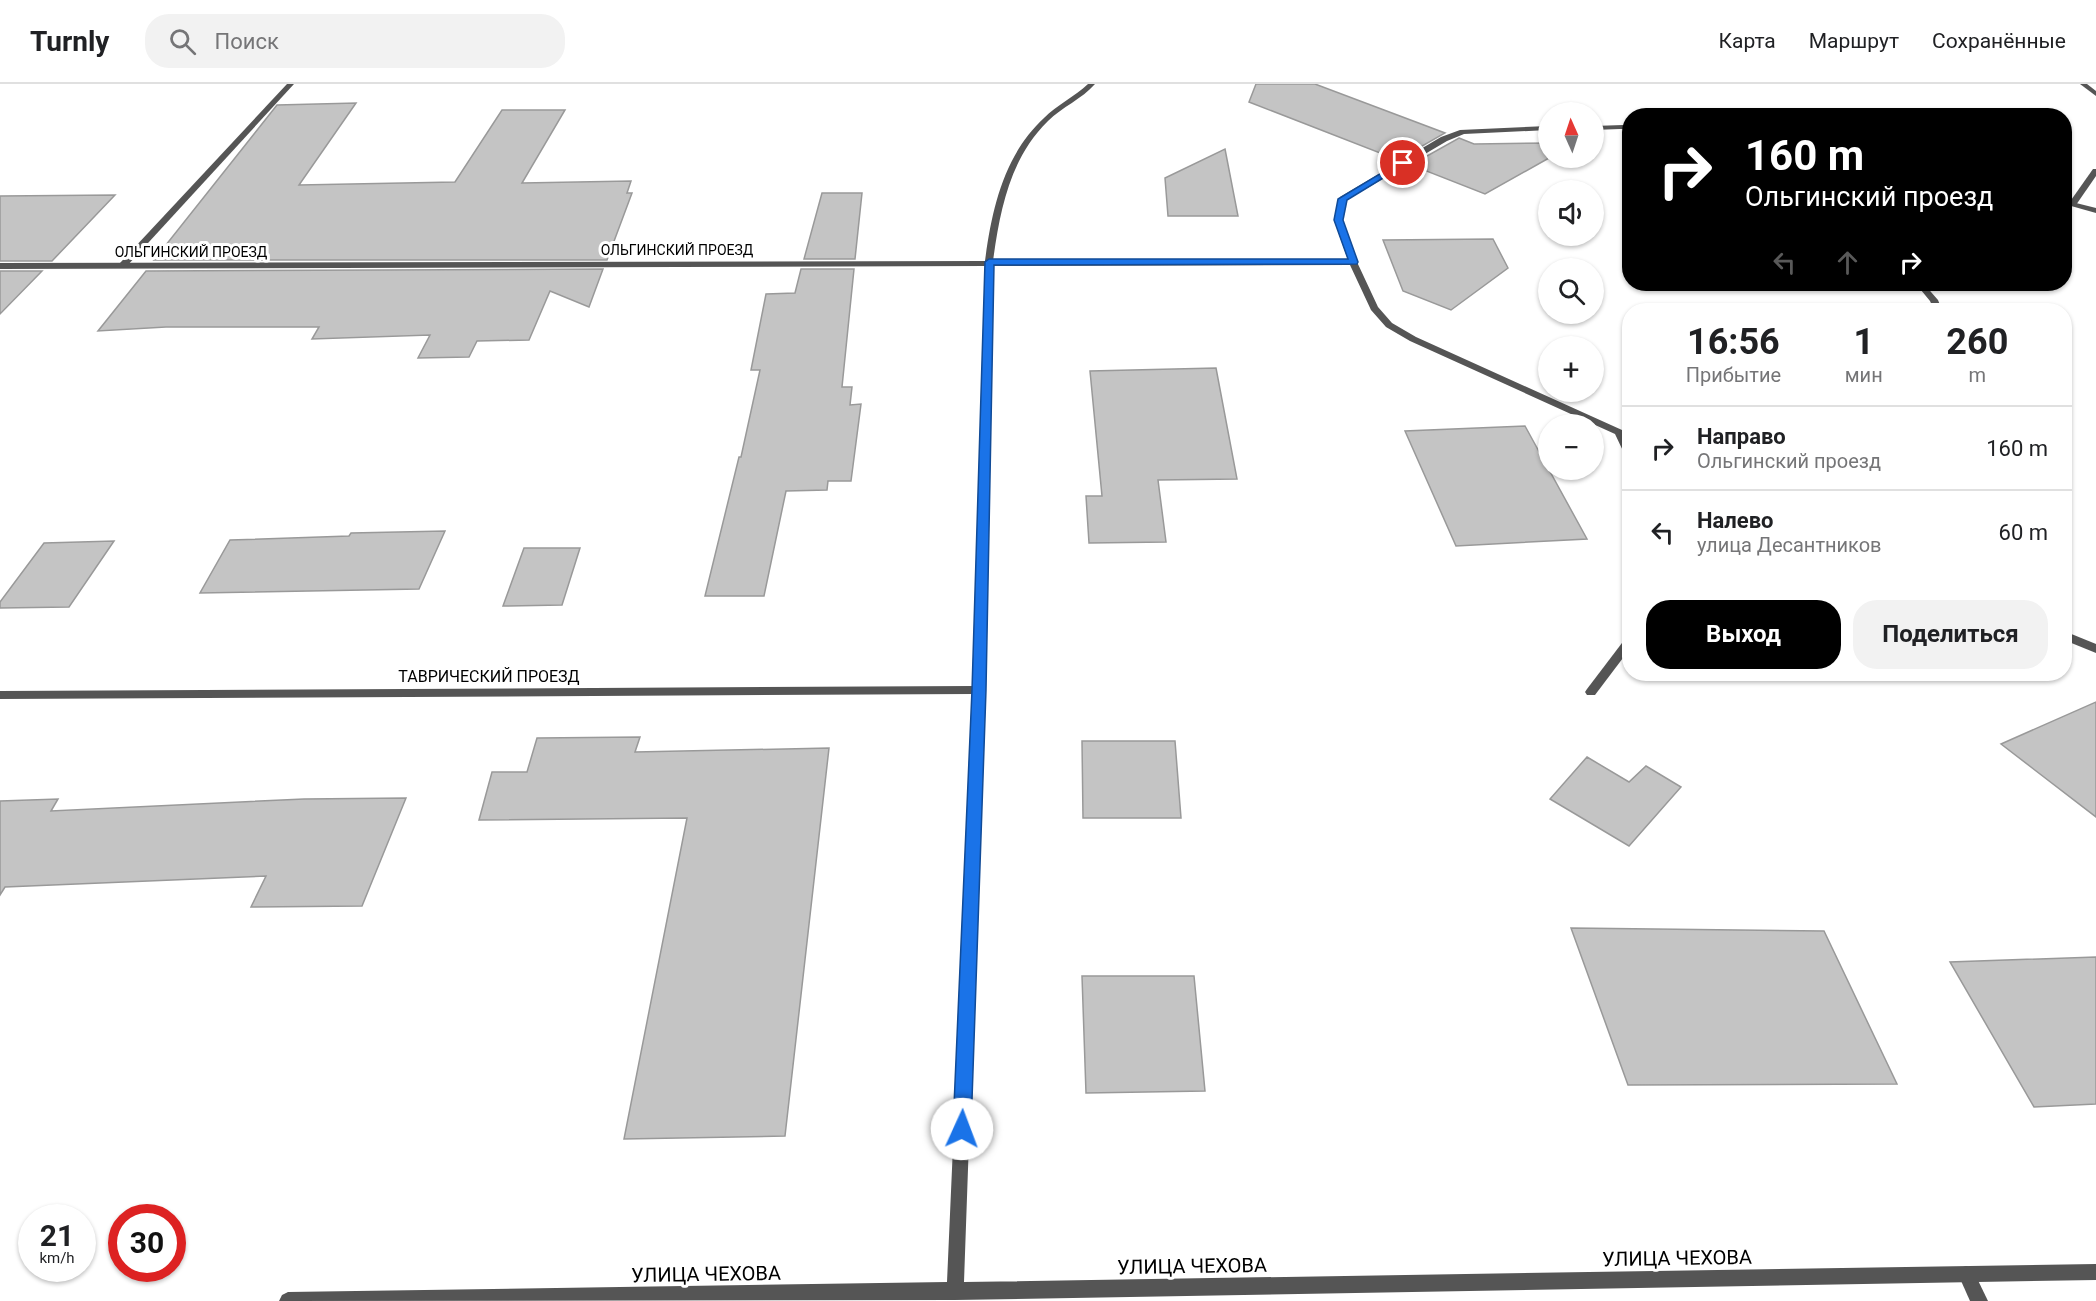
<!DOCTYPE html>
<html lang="ru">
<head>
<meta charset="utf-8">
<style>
  body { margin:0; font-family:Roboto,sans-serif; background:#f2f2f2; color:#202124; height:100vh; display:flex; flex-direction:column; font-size:22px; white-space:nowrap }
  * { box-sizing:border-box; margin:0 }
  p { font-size:20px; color:#757577 }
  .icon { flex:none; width:33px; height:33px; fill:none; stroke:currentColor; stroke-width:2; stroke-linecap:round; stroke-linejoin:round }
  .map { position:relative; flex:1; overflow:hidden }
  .side { position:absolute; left:1622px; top:219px; width:450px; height:378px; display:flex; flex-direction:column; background:#fff; border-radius:24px; box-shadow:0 2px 4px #0004 }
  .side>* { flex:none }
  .hud { position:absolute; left:1622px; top:24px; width:450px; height:183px; border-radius:24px; box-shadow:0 2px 4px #0004; background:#000; color:#fff; overflow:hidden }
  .needle { width:39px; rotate:357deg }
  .buttons { position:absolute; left:1538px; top:18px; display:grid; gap:12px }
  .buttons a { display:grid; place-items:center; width:66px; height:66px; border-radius:50%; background:#fff; box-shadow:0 2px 4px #0004; font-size:30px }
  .speed { position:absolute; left:18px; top:1120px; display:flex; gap:12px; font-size:30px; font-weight:700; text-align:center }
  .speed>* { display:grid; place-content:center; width:78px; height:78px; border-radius:50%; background:#fff; box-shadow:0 2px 4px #0004; line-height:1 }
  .speed small { font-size:15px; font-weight:400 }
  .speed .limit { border:9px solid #d22; background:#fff; color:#111 }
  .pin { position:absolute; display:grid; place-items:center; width:51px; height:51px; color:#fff; margin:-26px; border:3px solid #fff; border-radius:50%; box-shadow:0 2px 6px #0007 }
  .me { position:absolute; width:66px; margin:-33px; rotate:2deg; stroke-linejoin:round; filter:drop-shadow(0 0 4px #0008) }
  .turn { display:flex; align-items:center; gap:21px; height:126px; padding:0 24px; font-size:27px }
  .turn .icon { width:78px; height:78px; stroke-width:2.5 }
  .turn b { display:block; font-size:42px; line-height:51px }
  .lanes { display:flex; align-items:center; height:57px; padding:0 24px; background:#0003; justify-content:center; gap:30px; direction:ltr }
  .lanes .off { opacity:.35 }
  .eta { display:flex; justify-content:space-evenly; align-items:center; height:102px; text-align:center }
  .eta b { font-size:36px; font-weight:700; line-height:42px }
  .cta { display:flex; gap:12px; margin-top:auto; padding:12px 24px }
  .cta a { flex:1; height:69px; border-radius:24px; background:#000; color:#fff; font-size:24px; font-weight:700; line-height:69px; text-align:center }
  .cta a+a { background:#f2f2f2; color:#202124 }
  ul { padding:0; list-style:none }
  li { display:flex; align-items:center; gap:18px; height:84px; padding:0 24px; border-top:2px solid #e0e0e0 }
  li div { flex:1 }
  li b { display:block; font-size:22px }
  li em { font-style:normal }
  header { display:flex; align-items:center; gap:36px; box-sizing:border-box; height:84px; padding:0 30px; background:#fff; border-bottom:2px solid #e0e0e0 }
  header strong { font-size:28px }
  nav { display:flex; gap:33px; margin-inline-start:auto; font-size:21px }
  .search { width:420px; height:54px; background:#f2f2f2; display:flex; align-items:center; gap:15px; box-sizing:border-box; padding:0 21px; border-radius:24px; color:#757577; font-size:22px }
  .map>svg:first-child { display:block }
  .building { fill:#c4c4c4; stroke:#999; stroke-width:1.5 }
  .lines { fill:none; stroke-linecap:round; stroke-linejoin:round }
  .service { fill:#555; fill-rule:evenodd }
  .minor { fill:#555; fill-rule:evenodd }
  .route { fill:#1a73e8; stroke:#114b97; stroke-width:1.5 }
  .labels { text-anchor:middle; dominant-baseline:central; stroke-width:6; stroke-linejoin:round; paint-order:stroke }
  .far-street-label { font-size:14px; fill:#000; stroke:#fff }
  .street-label { font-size:16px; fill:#000; stroke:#fff }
  .near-street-label { font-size:20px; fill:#000; stroke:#fff }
</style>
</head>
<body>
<header>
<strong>Turnly</strong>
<div class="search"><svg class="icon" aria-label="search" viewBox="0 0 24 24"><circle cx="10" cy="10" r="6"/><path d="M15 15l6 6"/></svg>Поиск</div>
<nav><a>Карта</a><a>Маршрут</a><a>Сохранённые</a></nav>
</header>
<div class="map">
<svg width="2096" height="1217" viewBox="0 0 2096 1217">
  <rect width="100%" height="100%" fill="#fff"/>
  <g class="building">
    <path d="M1256 0H1315L1445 49 1398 76 1249 18Z"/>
    <path d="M356 19 299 101 455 98 502 26H565L522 99 631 97 627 109H632L607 176H154L277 21Z"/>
    <path d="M1459 54 1474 60 1548 59 1549 74 1485 110 1411 81Z"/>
    <path d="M1225 65 1238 132H1168L1165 94Z"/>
    <path d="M822 109H862L855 175H804Z"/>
    <path d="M115 111 52 177H0V112Z"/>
    <path d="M1493 155 1508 184 1451 226 1403 207 1383 156Z"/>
    <path d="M603 185 589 223 550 207 529 256 477 257 469 273 418 274 430 251 312 255 319 243H166L98 247 146 187Z"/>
    <path d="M801 185H854L842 303H852L850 321 861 320 851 397H828L827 406 786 407 764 512H705L739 373H741L760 286H751L766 210 795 209Z"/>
    <path d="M0 187H42L0 230Z"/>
    <path d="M1216 284 1237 395 1158 396 1166 458 1089 459 1086 412H1102L1090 287Z"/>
    <path d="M1525 342 1587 455 1456 462 1405 347Z"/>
    <path d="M445 447 419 505 200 509 230 456 349 452 351 449Z"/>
    <path d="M114 457 69 523 0 524V518L44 459Z"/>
    <path d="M524 464H580L562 521 503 522Z"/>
    <path d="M2096 618V733L2001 660Z"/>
    <path d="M640 653 635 668 829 664 785 1052 624 1055 687 734 479 736 492 688H527L537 654Z"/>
    <path d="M1082 657H1175L1181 734H1083Z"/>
    <path d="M1587 673 1629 698 1646 682 1681 703 1629 762 1550 715Z"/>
    <path d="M406 714 362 822 251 823 266 792 5 803 0 811V717L58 715 51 727 304 715Z"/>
    <path d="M1571 844 1824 847 1897 1000 1628 1001Z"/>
    <path d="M2096 873V1020L2034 1023 1950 878Z"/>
    <path d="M1082 892H1194L1205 1007 1086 1009Z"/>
  </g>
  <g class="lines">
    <g class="service">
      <path d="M287 0H294L126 183H120V179Z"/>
      <path d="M2080 0H2087L2096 7V12Z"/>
      <path d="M2093 85H2096V92L2076 121H2070L2069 119Z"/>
      <path d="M1629 554V566L1595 611H1587L1585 608 1587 605 1625 555Z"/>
      <path d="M1966 1182 1972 1184 1988 1217H1970L1958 1190 1960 1184Z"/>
    </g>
    <g class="minor">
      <path d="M1088 0H1095C1082 15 1062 23 1048 37 1010 74 1000 126 993 177L1348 176 1334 136 1340 113 1441 53 1460 46 1548 42V46L1464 50 1447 57 1347 116 1342 136 1357 178 1378 223 1392 239 1416 253 1622 346 1629 359V372L1624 369 1615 350 1410 257 1386 243 1371 226 1350 181 993 182 985 606 964 1198 2096 1180V1196L955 1216 279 1217 282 1211 288 1208 947 1198 973 610 0 615V607L973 602 985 182 0 185V179L985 177C992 124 1004 71 1044 34 1057 21 1074 13 1088 0Z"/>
      <path d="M1623 41V45H1620L1593 46V42Z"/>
      <path d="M2064 116 2096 124V129L2064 120Z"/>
      <path d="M1916 200H1924L1938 216 1942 226H1934L1930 217Z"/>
      <path d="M2064 547 2096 560V569L2064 556Z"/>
    </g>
  </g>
  <path class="route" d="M1403 76 1408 79 1406 80 1347 116 1343 136 1358 178 1357 180 994 181 986 606 971 1045 968 1051 962 1054 955 1051 953 1045 972 606 985 178 989 175H1348L1334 136 1338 115Z"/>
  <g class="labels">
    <g class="far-street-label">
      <text x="677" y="166">ОЛЬГИНСКИЙ ПРОЕЗД</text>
      <text x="191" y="168">ОЛЬГИНСКИЙ ПРОЕЗД</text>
    </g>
    <g class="street-label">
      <text x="489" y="592">ТАВРИЧЕСКИЙ ПРОЕЗД</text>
    </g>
    <g class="near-street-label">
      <text transform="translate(1677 1174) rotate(-1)">УЛИЦА ЧЕХОВА</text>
      <text transform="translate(1192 1182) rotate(-1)">УЛИЦА ЧЕХОВА</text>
      <text transform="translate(706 1190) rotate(-1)">УЛИЦА ЧЕХОВА</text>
    </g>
  </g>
</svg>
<div class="buttons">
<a><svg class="needle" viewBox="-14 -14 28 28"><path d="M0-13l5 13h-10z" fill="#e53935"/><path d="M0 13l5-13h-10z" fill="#757577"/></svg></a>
<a><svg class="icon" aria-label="sound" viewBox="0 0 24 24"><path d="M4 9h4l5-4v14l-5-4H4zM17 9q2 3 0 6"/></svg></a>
<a><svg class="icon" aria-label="search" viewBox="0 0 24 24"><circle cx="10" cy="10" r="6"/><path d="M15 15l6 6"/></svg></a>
<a>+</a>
<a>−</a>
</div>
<div class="speed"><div>21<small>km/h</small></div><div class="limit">30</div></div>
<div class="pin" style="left:1403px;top:79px;background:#d93025"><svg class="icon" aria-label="arrive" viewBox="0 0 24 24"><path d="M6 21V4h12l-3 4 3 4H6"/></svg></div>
<svg class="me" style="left:962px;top:1045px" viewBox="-20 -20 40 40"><circle r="19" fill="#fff"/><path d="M0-13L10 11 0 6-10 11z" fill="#1a73e8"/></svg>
<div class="hud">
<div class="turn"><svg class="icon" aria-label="right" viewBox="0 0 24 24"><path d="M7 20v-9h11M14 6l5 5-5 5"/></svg><div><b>160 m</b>Ольгинский проезд</div></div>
<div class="lanes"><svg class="icon off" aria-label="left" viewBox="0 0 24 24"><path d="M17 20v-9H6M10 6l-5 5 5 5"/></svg><svg class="icon off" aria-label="ahead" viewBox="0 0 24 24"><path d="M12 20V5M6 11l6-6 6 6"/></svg><svg class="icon" aria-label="right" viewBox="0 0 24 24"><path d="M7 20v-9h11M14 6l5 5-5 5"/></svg></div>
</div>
<section class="side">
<div class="eta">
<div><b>16:56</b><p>Прибытие</p></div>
<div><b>1</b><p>мин</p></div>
<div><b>260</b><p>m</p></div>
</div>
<ul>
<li><svg class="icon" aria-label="right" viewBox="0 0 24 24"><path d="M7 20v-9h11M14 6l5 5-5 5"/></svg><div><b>Направо</b><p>Ольгинский проезд</p></div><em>160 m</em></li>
<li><svg class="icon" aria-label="left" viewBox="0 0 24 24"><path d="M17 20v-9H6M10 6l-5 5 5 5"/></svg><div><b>Налево</b><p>улица Десантников</p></div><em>60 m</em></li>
</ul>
<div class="cta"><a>Выход</a><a>Поделиться</a></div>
</section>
</div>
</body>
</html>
